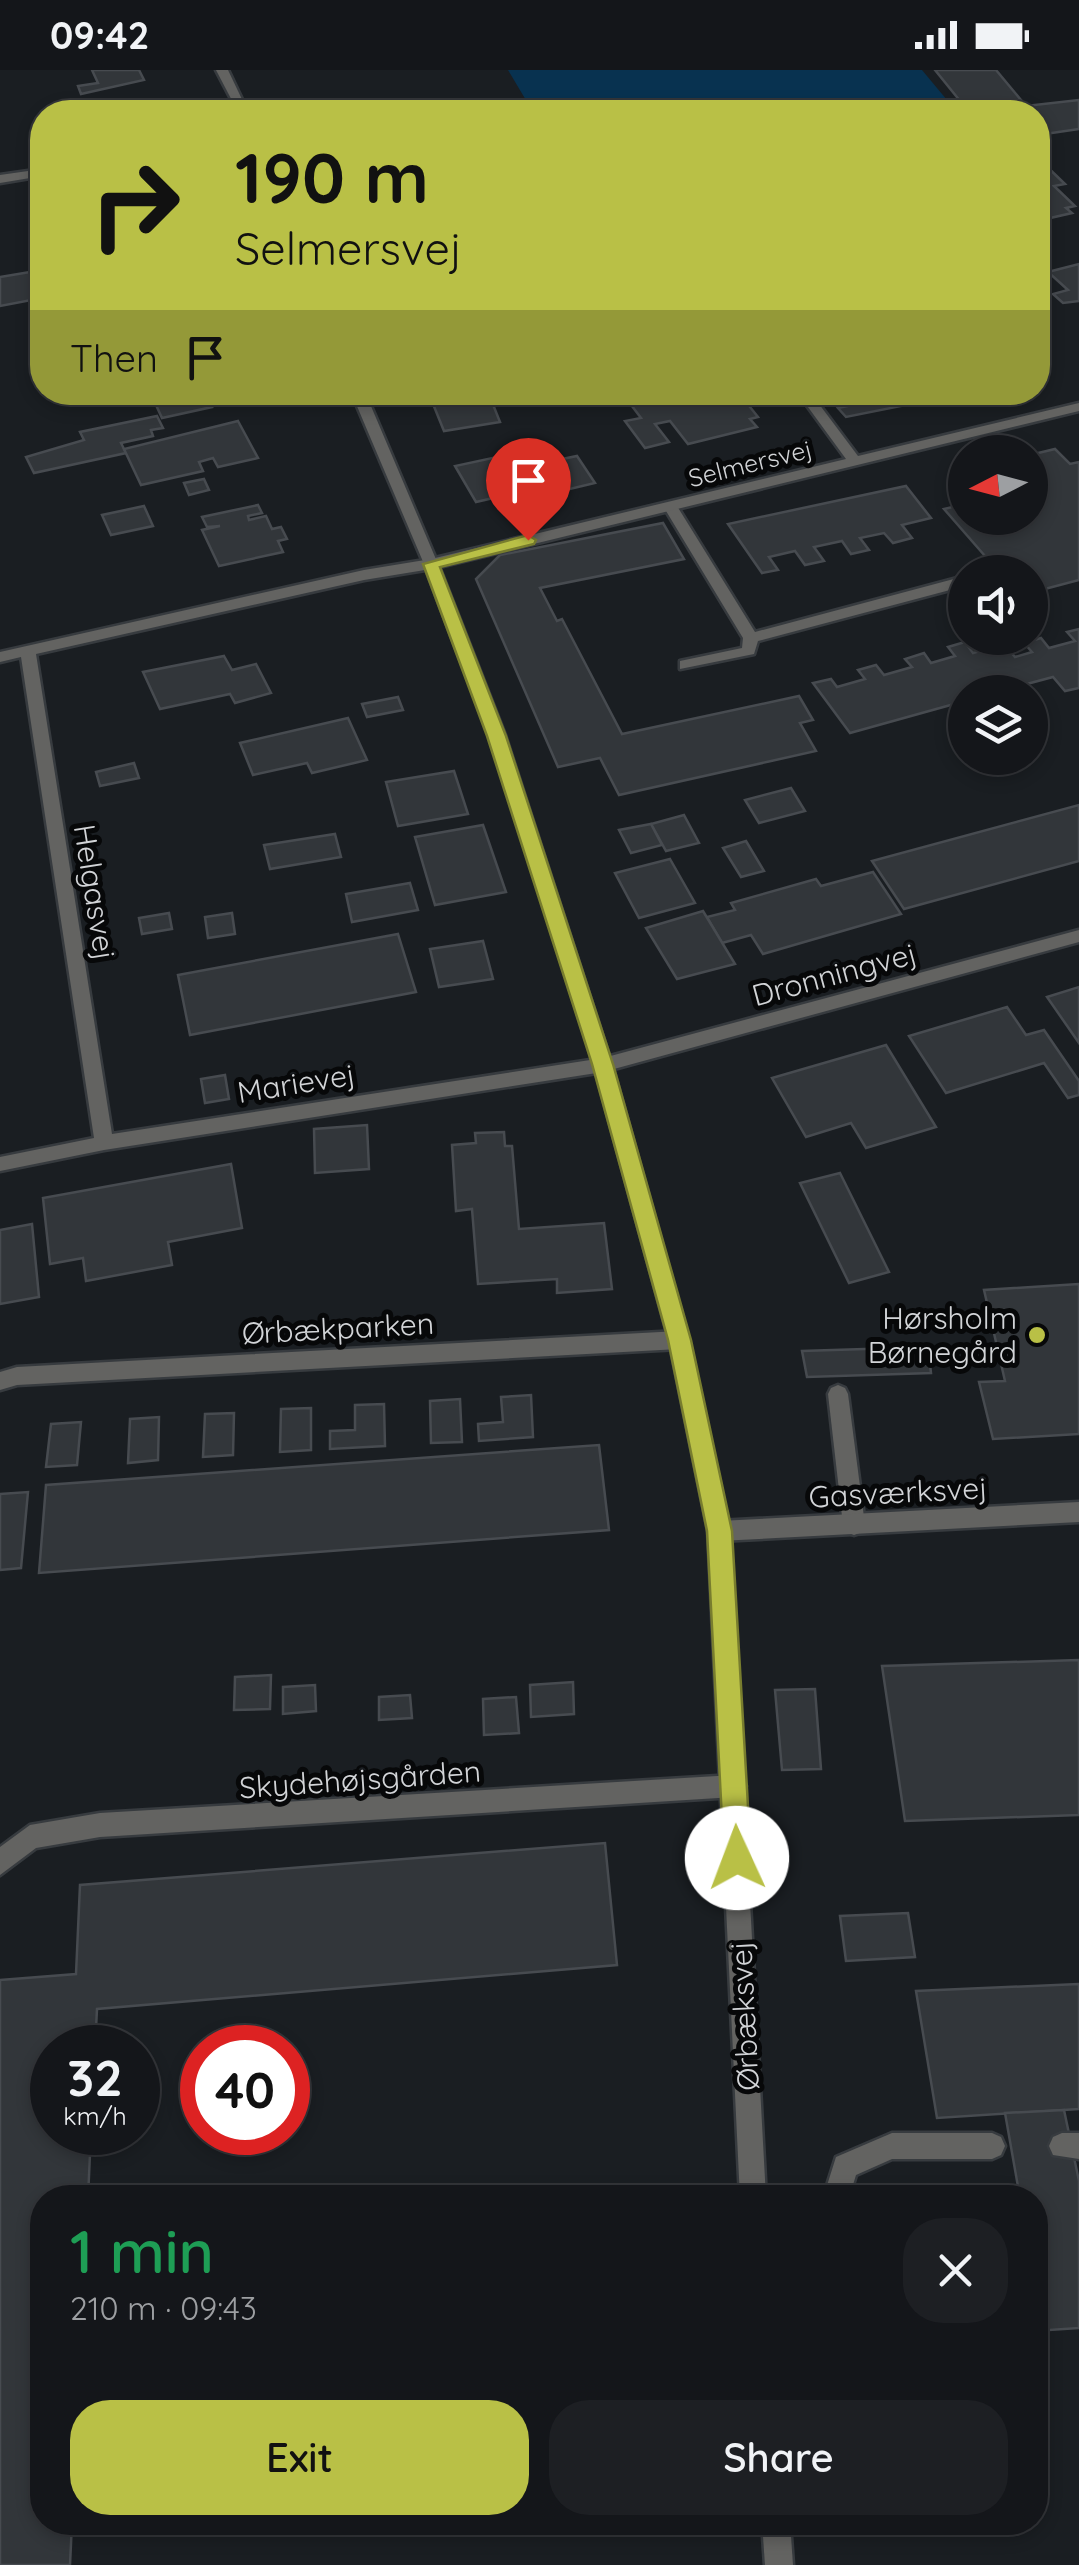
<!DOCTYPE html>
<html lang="en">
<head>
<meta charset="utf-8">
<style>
  body { margin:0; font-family:Quicksand,sans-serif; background:#1d1f23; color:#f1f3f6; height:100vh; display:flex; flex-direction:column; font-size:38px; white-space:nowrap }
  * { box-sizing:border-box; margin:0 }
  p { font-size:32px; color:#9d9fa2 }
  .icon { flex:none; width:55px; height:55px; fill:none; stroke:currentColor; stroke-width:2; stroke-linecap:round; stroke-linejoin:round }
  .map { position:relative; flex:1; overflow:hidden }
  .side { position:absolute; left:30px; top:2115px; width:1018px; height:350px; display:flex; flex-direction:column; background:#14161a; border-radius:40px; box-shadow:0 5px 15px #0003,0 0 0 2px #333539 }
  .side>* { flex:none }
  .top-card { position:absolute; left:30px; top:30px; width:1020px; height:305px; border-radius:40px; box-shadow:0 5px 15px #0003,0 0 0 2px #333539; background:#b9c046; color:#111; overflow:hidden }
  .needle { width:65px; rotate:264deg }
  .tools { position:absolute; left:948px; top:365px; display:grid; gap:20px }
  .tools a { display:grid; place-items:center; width:100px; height:100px; border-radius:50%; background:#14161a; box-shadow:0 5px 15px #0003,0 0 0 2px #333539; font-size:50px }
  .speed { position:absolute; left:30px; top:1955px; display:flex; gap:20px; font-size:50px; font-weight:700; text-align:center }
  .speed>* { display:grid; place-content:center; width:130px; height:130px; border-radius:50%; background:#14161a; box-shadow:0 5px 15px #0003,0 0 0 2px #333539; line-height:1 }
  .speed small { font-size:25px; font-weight:400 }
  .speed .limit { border:15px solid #d22; background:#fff; color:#111 }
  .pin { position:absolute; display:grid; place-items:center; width:85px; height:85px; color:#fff; margin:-102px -42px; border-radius:50% 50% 50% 0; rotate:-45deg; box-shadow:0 0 10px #0007 }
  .pin .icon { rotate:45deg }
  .me { position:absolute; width:110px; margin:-55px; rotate:358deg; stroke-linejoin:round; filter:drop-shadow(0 0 8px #0008) }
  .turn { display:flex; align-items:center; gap:35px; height:210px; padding:0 40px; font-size:45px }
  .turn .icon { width:130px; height:130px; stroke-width:2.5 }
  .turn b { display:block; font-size:70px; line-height:85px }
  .then { display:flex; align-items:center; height:95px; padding:0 40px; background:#0003; gap:20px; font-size:38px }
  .round { display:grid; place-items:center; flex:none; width:105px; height:105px; border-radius:40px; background:#1d1f23 }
  .head { display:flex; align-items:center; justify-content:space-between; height:170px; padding:0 40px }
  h1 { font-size:60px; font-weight:600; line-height:75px; color:#1e9e55 }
  .cta { display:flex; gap:20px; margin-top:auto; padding:20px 40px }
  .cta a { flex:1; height:115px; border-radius:40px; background:#b9c046; color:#111; font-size:40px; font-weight:600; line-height:115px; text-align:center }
  .cta a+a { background:#1d1f23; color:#f1f3f6 }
  .status { display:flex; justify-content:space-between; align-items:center; height:70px; padding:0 50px; background:#14161a; direction:ltr }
  .status svg { height:28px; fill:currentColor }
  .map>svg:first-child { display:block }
  .green { fill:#083250 }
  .building { fill:#32363a; stroke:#474b50; stroke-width:2.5 }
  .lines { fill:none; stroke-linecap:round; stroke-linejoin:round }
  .service-casing { stroke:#373b3f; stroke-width:5 }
  .minor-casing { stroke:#373b3f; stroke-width:5 }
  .tertiary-casing { stroke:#373b3f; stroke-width:5 }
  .service { fill:#636361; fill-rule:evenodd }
  .minor { fill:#636361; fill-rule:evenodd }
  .tertiary { fill:#636361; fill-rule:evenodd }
  .route { fill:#b9c046; stroke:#787d2e; stroke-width:2.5 }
  .poi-dot { fill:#b9c046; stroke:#070809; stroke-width:4 }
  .labels { text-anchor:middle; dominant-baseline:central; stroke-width:10; stroke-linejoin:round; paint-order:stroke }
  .far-street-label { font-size:25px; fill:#d2d4d7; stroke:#070809 }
  .street-label { font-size:30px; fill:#d2d4d7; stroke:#070809 }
  .poi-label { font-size:30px; fill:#d2d4d7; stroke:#070809; text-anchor:end }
</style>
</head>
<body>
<div class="status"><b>09:42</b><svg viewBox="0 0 49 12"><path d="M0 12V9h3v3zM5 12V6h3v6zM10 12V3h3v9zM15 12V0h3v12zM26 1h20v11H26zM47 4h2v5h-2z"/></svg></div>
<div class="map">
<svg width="1079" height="2495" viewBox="0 0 1079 2495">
  <rect width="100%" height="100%" fill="#1a1e22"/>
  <path class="green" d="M508 0H922L957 42H533Z"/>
  <g class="building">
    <path d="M92 0H139L144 10 81 24 78 16 98 13Z"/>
    <path d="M935 0H996L1026 36 1079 30V59L1038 65V42H969Z"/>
    <path d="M1038 88 1065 114 1054 116 1075 136 1066 138 1072 143 1050 148 1045 142 1038 144Z"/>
    <path d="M1079 194V231L1063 233 1053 224 1068 220 1048 202Z"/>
    <path d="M42 200V228L0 236V207Z"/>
    <path d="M150 322H205L212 337 162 348Z"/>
    <path d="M488 322 500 352 444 361 431 329Z"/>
    <path d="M660 322H738L758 347 750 349 757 357 688 374 670 351 655 354 669 372 645 378 625 351 641 348 622 323Z"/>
    <path d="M826 322H947L951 326 846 347 838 338 862 333 854 324 832 329Z"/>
    <path d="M157 346 163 358 151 360 153 366 121 373 126 383 34 403 26 387 84 370 80 362Z"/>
    <path d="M238 351 258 388 218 397 213 388 199 392 203 401 141 415 124 379Z"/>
    <path d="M1055 379 1070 394 1079 392V510L1041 520 1030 502H999L944 439 965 434V448H1030V385Z"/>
    <path d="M525 381 533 395 577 386 595 413 536 427 532 419 476 432 455 396Z"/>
    <path d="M204 409 209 420 189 425 184 413Z"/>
    <path d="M906 416 931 448 902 455 912 468 893 473 884 463 860 468 869 480 851 484 842 471 814 477 824 491 805 495 795 481 769 487 778 500 762 503 728 454Z"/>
    <path d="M258 435 262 443 248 446 249 450 266 446 272 459 281 457 287 469 278 471 283 482 219 496 202 460 220 456 207 457 202 447Z"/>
    <path d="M144 436 153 456 111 465 102 445Z"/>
    <path d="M663 453 684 489 540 518 557 551 562 549 622 664 799 626 813 650 800 653 816 681 619 725 600 688 558 697 476 509 500 485Z"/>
    <path d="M1079 559V618L1065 621 1053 607 997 622H965V631L850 663 813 613 831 609 837 617 865 609 858 600 876 595 884 605 912 597 905 589 924 583 931 593 955 586 948 577 965 572 973 583 1004 574 1015 587 1032 582 1024 573 1041 568 1049 578 1075 571 1067 562Z"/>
    <path d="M224 586 232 600 256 594 271 623 235 633 230 624 160 639 143 602Z"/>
    <path d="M398 627 403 640 367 647 362 634Z"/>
    <path d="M348 648 367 690 312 703 307 693 253 705 240 673Z"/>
    <path d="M134 693 139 708 100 716 96 702Z"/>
    <path d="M454 701 468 744 398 756 386 712Z"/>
    <path d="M791 718 805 741 759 753 745 730Z"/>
    <path d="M1079 735V791L904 839 872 791Z"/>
    <path d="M684 745 699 773 666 781 651 754Z"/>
    <path d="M651 754 662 775 631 783 619 760Z"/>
    <path d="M483 755 506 822 435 835 415 767Z"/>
    <path d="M335 764 341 787 270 799 264 775Z"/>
    <path d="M746 771 764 801 741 807 723 778Z"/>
    <path d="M670 789 695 833 639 848 615 803Z"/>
    <path d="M873 802 901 844 763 884 751 865 722 873 707 847 735 840 731 833 816 809 821 816Z"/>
    <path d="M410 813 418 840 352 852 346 824Z"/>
    <path d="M703 841 735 894 677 909 646 858Z"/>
    <path d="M169 843 172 859 142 864 139 848Z"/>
    <path d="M232 843 235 864 208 868 205 847Z"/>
    <path d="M398 864 416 922 190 965 178 905Z"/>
    <path d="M483 871 493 909 439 917 430 879Z"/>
    <path d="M1079 917V973L1047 927Z"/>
    <path d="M1007 937 1026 965 1044 960 1079 1011V1025L1068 1028 1044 993 946 1023 909 966Z"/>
    <path d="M886 975 936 1057 866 1078 851 1053 806 1067 772 1008Z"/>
    <path d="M225 1005 229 1029 205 1033 201 1009Z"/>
    <path d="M367 1055 369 1099 315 1103 314 1059Z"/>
    <path d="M504 1062 505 1076H512L519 1159 604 1153 612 1219 557 1223V1209L478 1214 472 1139 456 1141 452 1075 476 1073 475 1063Z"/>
    <path d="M231 1094 242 1158 168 1172 172 1195 86 1211 83 1188 50 1194 43 1128Z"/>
    <path d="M840 1103 889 1202 849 1213 800 1113Z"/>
    <path d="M32 1154 39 1227 0 1234V1160Z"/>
    <path d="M1079 1214V1364L993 1369 979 1312 1005 1311 984 1220Z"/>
    <path d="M928 1277 931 1303 807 1307 802 1281Z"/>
    <path d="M531 1325 533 1367 479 1371 478 1354 503 1352 501 1327Z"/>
    <path d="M460 1329 462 1372 431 1373 430 1331Z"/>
    <path d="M384 1334 385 1376 330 1379V1361L355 1360V1335Z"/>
    <path d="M311 1338V1380L280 1382 281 1339Z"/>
    <path d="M234 1343 233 1385 203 1387 205 1344Z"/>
    <path d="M159 1347 158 1390 128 1393 130 1349Z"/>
    <path d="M81 1352 77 1395 46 1397 51 1354Z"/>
    <path d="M599 1375 609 1460 39 1503 46 1415Z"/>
    <path d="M28 1422 21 1498 0 1500V1424Z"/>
    <path d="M1079 1590V1745L905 1751 882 1596Z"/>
    <path d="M271 1605 270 1639 234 1640 235 1607Z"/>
    <path d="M573 1612 574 1644 531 1647 530 1615Z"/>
    <path d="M315 1615 316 1641 283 1644V1617Z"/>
    <path d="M815 1619 821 1699 782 1700 775 1620Z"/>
    <path d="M410 1625 412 1648 379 1650V1627Z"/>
    <path d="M516 1627 519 1663 484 1665 483 1629Z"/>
    <path d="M605 1773 617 1895 97 1939 95 1978H52V2062H91L88 2128H42V2452H72L70 2495H0V1910L76 1904 80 1815Z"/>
    <path d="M908 1843 915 1887 846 1891 840 1846Z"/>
    <path d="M1079 1914V2039L937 2048 916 1921Z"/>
    <path d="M1064 2040 1079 2111V2258L1035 2261V2128H1020L1005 2043Z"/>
  </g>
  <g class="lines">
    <defs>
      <g id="service">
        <path d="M670 432 677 436 755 562 965 506V516L758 571 754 584 680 599V591L742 578 743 568 663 436Z"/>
        <path d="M838 1315 845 1318 848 1324 865 1455 862 1462 854 1465 846 1462 843 1455 828 1324 831 1318Z"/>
        <path d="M892 2063H992L1001 2067 1005 2076 1001 2085 992 2089H892L856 2105 849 2128H823L836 2087Z"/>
        <path d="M1062 2063H1079V2089L1053 2085 1049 2076 1053 2067Z"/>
      </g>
      <g id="minor">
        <path d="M42 99V106L0 113V105Z"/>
        <path d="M797 322H810L858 386 1079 333V341L431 499 364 510 36 584 112 1064 603 988 1079 860V872L603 1002 104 1080 0 1101V1087L94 1068 21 587 0 592V582L364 500 431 489 846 389Z"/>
        <path d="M679 1261 686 1264 689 1270 686 1276 679 1279 17 1315 0 1320V1302L17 1297Z"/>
        <path d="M1079 1432V1452L719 1471 711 1468 708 1461 711 1454 719 1451Z"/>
        <path d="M734 1705 742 1708 746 1716 742 1724 734 1727 100 1767 36 1778 0 1805V1777L30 1755 100 1743Z"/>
      </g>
      <g id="tertiary">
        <path d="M216 0H228L248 42H238Z"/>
        <path d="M351 322H365L438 494 505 665 612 995 689 1270 730 1461 766 2128H740L708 1461 669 1270 594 995 489 665 424 494Z"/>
        <path d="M762 2452H790L793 2495H765Z"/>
      </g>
    </defs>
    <use href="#service" class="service-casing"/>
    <use href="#minor" class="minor-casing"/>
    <use href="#tertiary" class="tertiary-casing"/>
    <use href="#service" class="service"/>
    <use href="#minor" class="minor"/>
    <use href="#tertiary" class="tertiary"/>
  </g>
  <path class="route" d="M528 465 536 470 534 474 440 497 506 666 613 994 691 1270 732 1461 751 1788 747 1798 737 1802 728 1798 724 1788 707 1461 668 1270 592 994 487 666 423 494Z"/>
  <circle class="poi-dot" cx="1037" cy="1265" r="10"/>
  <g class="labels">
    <g class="far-street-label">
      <text transform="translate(750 393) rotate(-14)">Selmersvej</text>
    </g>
    <g class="street-label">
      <text transform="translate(95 822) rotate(81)">Helgasvej</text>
      <text transform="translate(834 904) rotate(-15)">Dronningvej</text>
      <text transform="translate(296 1013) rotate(-9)">Marievej</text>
      <text transform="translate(338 1258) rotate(-3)">Ørbækparken</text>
      <text transform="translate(898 1422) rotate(-3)">Gasværksvej</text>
      <text transform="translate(360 1709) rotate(-4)">Skydehøjsgården</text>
      <text transform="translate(744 1946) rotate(-93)">Ørbæksvej</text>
    </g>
    <g class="poi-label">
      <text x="1017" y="1248">Hørsholm<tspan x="1017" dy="34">Børnegård</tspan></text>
    </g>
  </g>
</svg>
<div class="tools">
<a><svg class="needle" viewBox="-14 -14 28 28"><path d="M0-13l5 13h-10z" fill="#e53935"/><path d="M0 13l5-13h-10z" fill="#9d9fa2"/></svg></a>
<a><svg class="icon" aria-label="sound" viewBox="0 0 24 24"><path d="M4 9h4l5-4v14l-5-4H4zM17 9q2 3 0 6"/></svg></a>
<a><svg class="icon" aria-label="layers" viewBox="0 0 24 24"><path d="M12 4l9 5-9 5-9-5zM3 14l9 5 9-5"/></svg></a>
</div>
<div class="speed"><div>32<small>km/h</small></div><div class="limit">40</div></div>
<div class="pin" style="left:528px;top:470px;background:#d93025"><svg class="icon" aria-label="arrive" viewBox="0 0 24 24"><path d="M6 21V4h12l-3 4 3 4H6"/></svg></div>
<svg class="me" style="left:737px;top:1788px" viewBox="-20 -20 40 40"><circle r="19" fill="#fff"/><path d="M0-13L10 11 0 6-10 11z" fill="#b9c046"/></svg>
<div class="top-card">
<div class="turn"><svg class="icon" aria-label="right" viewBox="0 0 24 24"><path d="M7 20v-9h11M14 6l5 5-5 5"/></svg><div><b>190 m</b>Selmersvej</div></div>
<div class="then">Then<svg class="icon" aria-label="arrive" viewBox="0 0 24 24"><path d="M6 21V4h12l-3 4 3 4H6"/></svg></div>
</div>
<section class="side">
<div class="head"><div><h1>1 min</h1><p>210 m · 09:43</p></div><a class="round"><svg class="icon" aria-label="close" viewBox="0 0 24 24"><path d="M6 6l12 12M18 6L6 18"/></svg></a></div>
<div class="cta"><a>Exit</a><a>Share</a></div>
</section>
</div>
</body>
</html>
